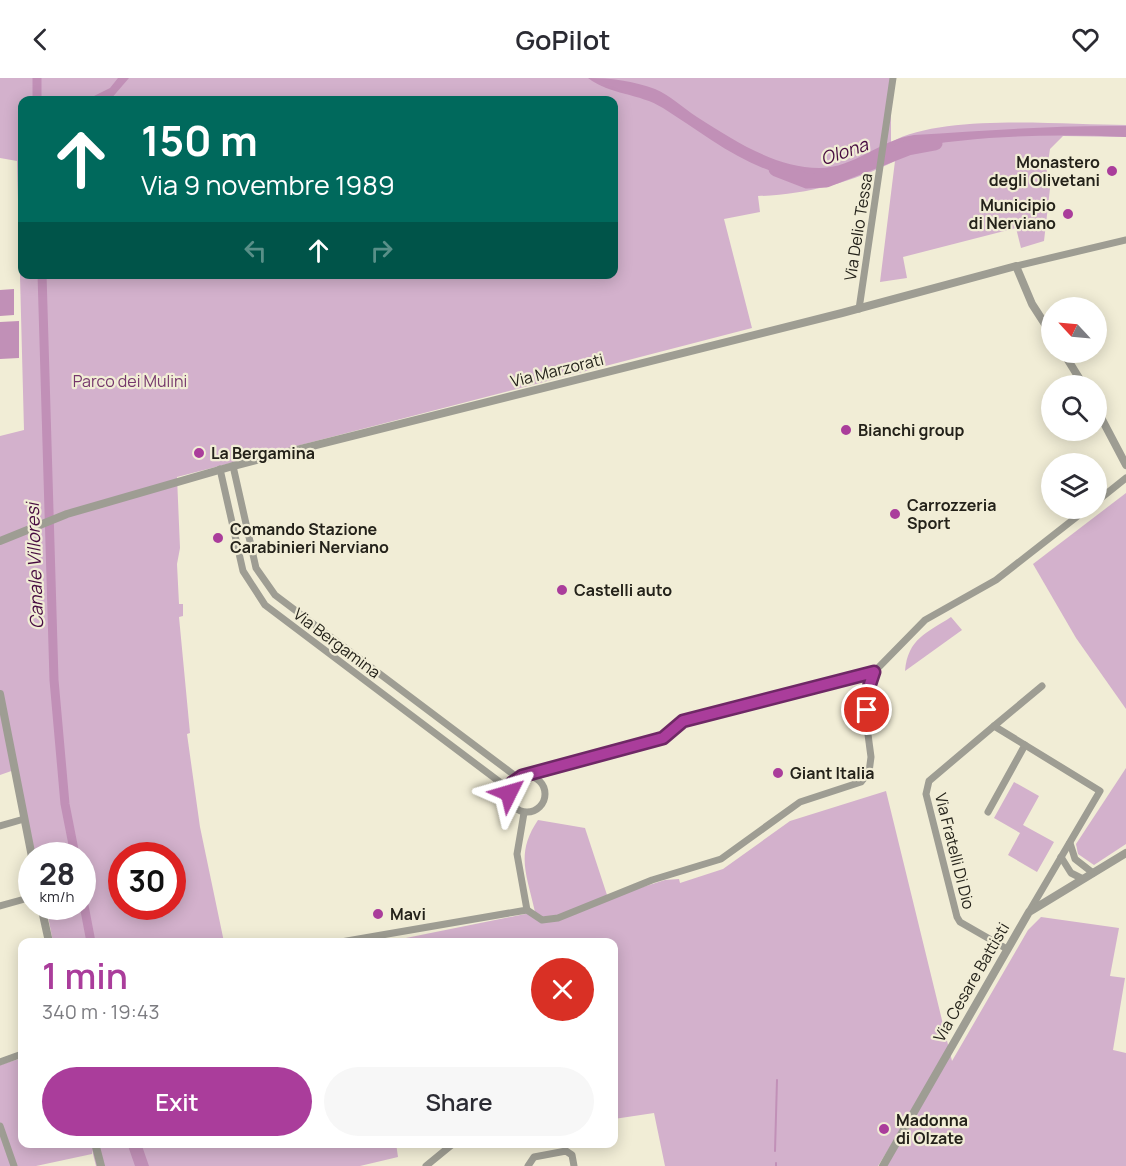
<!DOCTYPE html>
<html lang="en">
<head>
<meta charset="utf-8">
<style>
  body { margin:0; font-family:Manrope,sans-serif; background:#f7f7f7; color:#2b2b33; height:100vh; display:flex; flex-direction:column; font-size:22px; white-space:nowrap }
  * { box-sizing:border-box; margin:0 }
  p { font-size:20px; color:#7c7c81 }
  .icon { flex:none; width:33px; height:33px; fill:none; stroke:currentColor; stroke-width:2; stroke-linecap:round; stroke-linejoin:round }
  .map { position:relative; flex:1; overflow:hidden }
  .details { position:absolute; left:18px; top:860px; width:600px; height:210px; display:flex; flex-direction:column; background:#fff; border-radius:12px; box-shadow:0 3px 15px #0003 }
  .details>* { flex:none }
  .hud { position:absolute; left:18px; top:18px; width:600px; height:183px; border-radius:12px; box-shadow:0 3px 15px #0003; background:#00695c; color:#fff; overflow:hidden }
  .needle { width:39px; rotate:296deg }
  .buttons { position:absolute; left:1041px; top:219px; display:grid; gap:12px }
  .buttons a { display:grid; place-items:center; width:66px; height:66px; border-radius:50%; background:#fff; box-shadow:0 3px 15px #0003; font-size:30px }
  .speed { position:absolute; left:18px; top:764px; display:flex; gap:12px; font-size:30px; font-weight:700; text-align:center }
  .speed>* { display:grid; place-content:center; width:78px; height:78px; border-radius:50%; background:#fff; box-shadow:0 3px 15px #0003; line-height:1 }
  .speed small { font-size:15px; font-weight:400 }
  .speed .limit { border:9px solid #d22; background:#fff; color:#111 }
  .pin { position:absolute; display:grid; place-items:center; width:51px; height:51px; color:#fff; margin:-26px; border:3px solid #fff; border-radius:50%; box-shadow:0 2px 6px #0007 }
  .me { position:absolute; width:66px; margin:-33px; rotate:50deg; stroke-linejoin:round; filter:drop-shadow(0 0 4px #0008) }
  .turn { display:flex; align-items:center; gap:21px; height:126px; padding:0 24px; font-size:27px }
  .turn .icon { width:78px; height:78px; stroke-width:2.5 }
  .turn b { display:block; font-size:42px; line-height:51px }
  .lanes { display:flex; align-items:center; height:57px; padding:0 24px; background:#0003; justify-content:center; gap:30px; direction:ltr }
  .lanes .off { opacity:.35 }
  .round { display:grid; place-items:center; flex:none; width:63px; height:63px; border-radius:32px; background:#f7f7f7 }
  .summary { display:flex; align-items:center; justify-content:space-between; height:102px; padding:0 24px }
  h1 { font-size:36px; font-weight:600; line-height:45px; color:#aa3d9b }
  .button { display:flex; gap:12px; margin-top:auto; padding:12px 24px }
  .button a { flex:1; height:69px; border-radius:36px; background:#aa3d9b; color:#fff; font-size:24px; font-weight:600; line-height:69px; text-align:center }
  .button a+a { background:#f7f7f7; color:#2b2b33 }
  header { display:flex; justify-content:space-between; align-items:center; height:78px; padding:0 24px; background:#fff; font-size:27px; font-weight:600 }
  .map>svg:first-child { display:block }
  .green { fill:#d3b1cc; fill-rule:evenodd }
  .water { fill:#c190b7 }
  .lines { fill:none; stroke-linecap:round; stroke-linejoin:round }
  .stream { stroke:#c190b7; stroke-width:2 }
  .canal { stroke:#c190b7; stroke-width:9 }
  .river { stroke:#c190b7; stroke-width:15 }
  .minor { stroke:#9e9d93; stroke-width:7 }
  .tertiary { stroke:#9e9d93; stroke-width:8 }
  .route-casing { stroke:#6e2865; stroke-width:15 }
  .route { stroke:#aa3d9b; stroke-width:10 }
  .poi-dot { fill:#aa3d9b; stroke:#f1edd6; stroke-width:2 }
  .labels { text-anchor:middle; dominant-baseline:central; stroke-width:4.5; stroke-linejoin:round; paint-order:stroke }
  .poi-label { font-size:16px; font-weight:bold; fill:#24221a; stroke:#f1edd6; text-anchor:start }
  .street-label { font-size:16px; fill:#24221a; stroke:#f1edd6 }
  .park-label { font-size:16px; fill:#76386c; stroke:#f1edd6 }
  .water-label { font-size:18px; font-style:italic; fill:#470b40; stroke:#f1edd6 }
</style>
</head>
<body>
<header><svg class="icon" aria-label="back" viewBox="0 0 24 24"><path d="M15 5l-7 7 7 7"/></svg>GoPilot<svg class="icon" aria-label="heart" viewBox="0 0 24 24"><path d="M12 20l-8-8c-3-5 5-10 8-4 3-6 11-1 8 4z"/></svg></header>
<div class="map">
<svg width="1126" height="1088" viewBox="0 0 1126 1088">
  <rect width="100%" height="100%" fill="#f1edd6"/>
  <g class="green">
    <path d="M0 0H891V64C945 35 1063 47 1126 47V59L1063 58 1050 71 1046 98 1051 102 1044 163 1021 170 1016 150 903 179 907 200 880 204 895 83C853 104 805 117 758 118L760 134 724 141 752 250 177 399 180 470 177 486 179 526H183V538L179 539 190 655 187 656 200 749 224 864H53L46 828H82V777H35L17 691 0 697V358L24 352 17 83 0 80ZM22 22H614V196H22ZM122 777H172V828H122Z"/>
    <path d="M1126 415V631L1076 560 1033 486Z"/>
    <path d="M951 539 962 552 905 593C908 560 927 555 951 539Z"/>
    <path d="M1126 690V766L1094 787 1078 776 1076 766Z"/>
    <path d="M1014 704 1039 718 1023 747 1054 764 1037 794 1008 777 1020 755 994 740Z"/>
    <path d="M886 713 952 983 1028 852 1041 839 1119 850 1110 898 1125 900 1113 972 1126 975V1088H887L911 1035 878 1088H665L654 1035 614 1041V864H386L535 834C527 797 515 776 538 742L585 750 608 820 665 802 679 801 680 805 723 791 790 743Z"/>
    <path d="M22 980V1065H396L398 1079 360 1088H96L92 1072V1076L36 1088H0V987Z"/>
  </g>
  <g class="water">
    <path d="M118 0H129L110 22H86L110 10Z"/>
    <path d="M588 0C610 0 634 3 655 11 671 18 683 30 697 39 733 62 776 90 819 90 855 90 879 62 914 57 985 53 1055 47 1126 48V59C1052 56 977 57 903 71 890 73 882 80 870 86 849 96 824 104 800 100 748 93 706 57 663 30 639 15 610 17 588 0Z"/>
    <path d="M14 211V237L0 238V212Z"/>
    <path d="M19 243V280L0 281V244Z"/>
    <path d="M127 1065H141L149 1088H135Z"/>
  </g>
  <g class="lines">
    <g class="stream">
      <path d="M775 1073 777 1002"/>
      <path d="M776 1085V1088"/>
    </g>
    <g class="canal">
      <path d="M37 0V22"/>
      <path d="M42 196 54 602 65 726 75 777"/>
      <path d="M82 817 91 864"/>
    </g>
    <path class="river" d="M776 91 807 103 826 102 908 70 935 65"/>
    <g class="minor">
      <path d="M1016 188 1126 162"/>
      <path d="M859 231 893 0"/>
      <path d="M233 388 256 490 275 517 518 700"/>
      <path d="M220 391 243 493 265 527 509 711"/>
      <path d="M1096 424 1126 400"/>
      <path d="M994 648 929 703 926 716 957 839 960 844 1007 871"/>
      <circle cx="527" cy="716" r="18"/>
      <path d="M529 698 663 660 683 643 874 594"/>
      <path d="M988 734 1025 667"/>
      <path d="M0 748 24 741"/>
      <path d="M1070 765 1075 781 1093 795"/>
      <path d="M1061 779 1071 795 1083 801"/>
      <path d="M0 828 32 819"/>
      <path d="M527 832 542 842 558 840 652 802 721 781 800 724 861 704 869 694 871 679 867 649V616L874 594 925 542 996 502 1088 430"/>
      <path d="M1030 832 1100 713 994 648 1042 608"/>
      <path d="M341 864 527 832 517 776 524 735"/>
      <path d="M0 984 22 976"/>
      <path d="M0 1048 14 1088"/>
      <path d="M426 1088 454 1065"/>
      <path d="M528 1088 534 1079 566 1073 572 1077 574 1088"/>
    </g>
    <g class="tertiary">
      <path d="M1063 274 1084 308"/>
      <path d="M1096 330 1126 387"/>
      <path d="M0 463 67 436 233 388 842 235 1016 188 1032 226 1052 257"/>
      <path d="M0 616 32 779"/>
      <path d="M41 828 49 864"/>
      <path d="M95 1065 101 1088"/>
      <path d="M883 1088 1029 834 1126 775"/>
    </g>
  </g>
  <g class="lines">
    <defs>
      <path id="route" d="M509 715 512 705 522 698 663 660 683 643 874 594 867 615V632"/>
    </defs>
    <use href="#route" class="route-casing"/>
    <use href="#route" class="route"/>
  </g>
  <g class="poi-dot">
    <circle cx="1112" cy="93" r="6"/>
    <circle cx="1068" cy="136" r="6"/>
    <circle cx="846" cy="352" r="6"/>
    <circle cx="199" cy="375" r="6"/>
    <circle cx="895" cy="436" r="6"/>
    <circle cx="218" cy="460" r="6"/>
    <circle cx="562" cy="512" r="6"/>
    <circle cx="778" cy="695" r="6"/>
    <circle cx="378" cy="836" r="6"/>
    <circle cx="884" cy="1051" r="6"/>
  </g>
  <g class="labels">
    <g class="poi-label">
      <text x="1100" y="84" text-anchor="end">Monastero<tspan x="1100" dy="18">degli Olivetani</tspan></text>
      <text x="1056" y="127" text-anchor="end">Municipio<tspan x="1056" dy="18">di Nerviano</tspan></text>
      <text x="858" y="352">Bianchi group</text>
      <text x="211" y="375">La Bergamina</text>
      <text x="907" y="427">Carrozzeria<tspan x="907" dy="18">Sport</tspan></text>
      <text x="230" y="451">Comando Stazione<tspan x="230" dy="18">Carabinieri Nerviano</tspan></text>
      <text x="574" y="512">Castelli auto</text>
      <text x="790" y="695">Giant Italia</text>
      <text x="390" y="836">Mavi</text>
      <text x="896" y="1042">Madonna<tspan x="896" dy="18">di Olzate</tspan></text>
    </g>
    <g class="street-label">
      <text transform="translate(858 149) rotate(-81)">Via Delio Tessa</text>
      <text transform="translate(557 292) rotate(-14)">Via Marzorati</text>
      <text transform="translate(337 565) rotate(37)">Via Bergamina</text>
      <text transform="translate(955 773) rotate(76)">Via Fratelli Di Dio</text>
      <text transform="translate(971 904) rotate(-60)">Via Cesare Battisti</text>
    </g>
    <g class="park-label">
      <text x="130" y="303">Parco dei Mulini</text>
    </g>
    <g class="water-label">
      <text transform="translate(844 73) rotate(-19)">Olona</text>
      <text transform="translate(34 488) rotate(-92)">Canale Villoresi</text>
    </g>
  </g>
</svg>
<div class="buttons">
<a><svg class="needle" viewBox="-14 -14 28 28"><path d="M0-13l5 13h-10z" fill="#e53935"/><path d="M0 13l5-13h-10z" fill="#7c7c81"/></svg></a>
<a><svg class="icon" aria-label="search" viewBox="0 0 24 24"><circle cx="10" cy="10" r="6"/><path d="M15 15l6 6"/></svg></a>
<a><svg class="icon" aria-label="layers" viewBox="0 0 24 24"><path d="M12 4l9 5-9 5-9-5zM3 14l9 5 9-5"/></svg></a>
</div>
<div class="speed"><div>28<small>km/h</small></div><div class="limit">30</div></div>
<div class="pin" style="left:867px;top:632px;background:#d93025"><svg class="icon" aria-label="arrive" viewBox="0 0 24 24"><path d="M6 21V4h12l-3 4 3 4H6"/></svg></div>
<svg class="me" style="left:509px;top:715px" viewBox="-20 -20 40 40"><path d="M0-17L14 15 0 8-14 15z" fill="#aa3d9b" stroke="#fff" stroke-width="4"/></svg>
<div class="hud">
<div class="turn"><svg class="icon" aria-label="ahead" viewBox="0 0 24 24"><path d="M12 20V5M6 11l6-6 6 6"/></svg><div><b>150 m</b>Via 9 novembre 1989</div></div>
<div class="lanes"><svg class="icon off" aria-label="left" viewBox="0 0 24 24"><path d="M17 20v-9H6M10 6l-5 5 5 5"/></svg><svg class="icon" aria-label="ahead" viewBox="0 0 24 24"><path d="M12 20V5M6 11l6-6 6 6"/></svg><svg class="icon off" aria-label="right" viewBox="0 0 24 24"><path d="M7 20v-9h11M14 6l5 5-5 5"/></svg></div>
</div>
<section class="details">
<div class="summary"><div><h1>1 min</h1><p>340 m · 19:43</p></div><a class="round" style="background:#d93025;color:#fff"><svg class="icon" aria-label="close" viewBox="0 0 24 24"><path d="M6 6l12 12M18 6L6 18"/></svg></a></div>
<div class="button"><a>Exit</a><a>Share</a></div>
</section>
</div>
</body>
</html>
